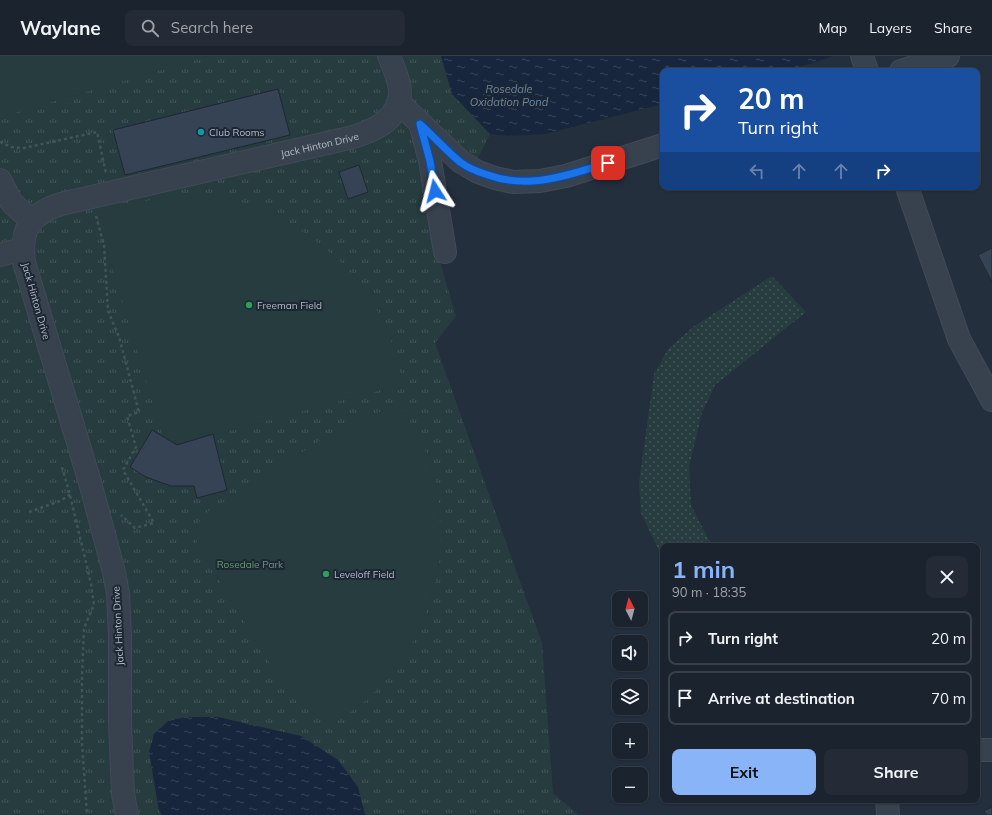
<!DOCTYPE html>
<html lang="en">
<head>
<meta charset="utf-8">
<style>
  body { margin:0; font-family:Mulish,sans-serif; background:#242b36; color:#f1f3f6; height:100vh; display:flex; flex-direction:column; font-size:15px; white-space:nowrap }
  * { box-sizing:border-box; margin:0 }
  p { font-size:13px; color:#a0a4aa }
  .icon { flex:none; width:22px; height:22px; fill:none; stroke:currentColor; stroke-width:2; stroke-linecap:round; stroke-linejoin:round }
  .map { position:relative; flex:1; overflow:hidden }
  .details { position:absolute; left:660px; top:487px; width:320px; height:260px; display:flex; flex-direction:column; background:#1b232e; border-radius:8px; box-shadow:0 1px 3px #0004,0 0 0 1px #39404a }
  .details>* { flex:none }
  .top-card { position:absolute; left:660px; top:12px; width:320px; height:122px; border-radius:8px; box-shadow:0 1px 3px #0004,0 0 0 1px #39404a; background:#1a4fa0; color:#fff; overflow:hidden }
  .needle { width:26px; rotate:354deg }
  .fabs { position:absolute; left:612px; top:535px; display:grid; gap:8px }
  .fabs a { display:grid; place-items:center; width:36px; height:36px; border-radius:8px; background:#1b232e; box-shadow:0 1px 3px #0004,0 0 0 1px #39404a; font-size:20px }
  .pin { position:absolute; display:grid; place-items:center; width:34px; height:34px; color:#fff; margin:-17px; border-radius:8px; box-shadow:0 2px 6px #0006 }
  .me { position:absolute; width:44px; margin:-22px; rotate:351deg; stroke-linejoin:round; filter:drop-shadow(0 0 3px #0008) }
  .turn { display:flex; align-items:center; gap:14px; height:84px; padding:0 12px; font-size:18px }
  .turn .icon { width:52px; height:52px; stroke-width:2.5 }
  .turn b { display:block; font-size:28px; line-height:34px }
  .lanes { display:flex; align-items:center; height:38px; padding:0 12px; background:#0003; justify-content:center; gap:20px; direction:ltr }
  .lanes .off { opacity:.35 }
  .round { display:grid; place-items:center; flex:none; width:42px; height:42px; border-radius:8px; background:#242b36 }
  .head { display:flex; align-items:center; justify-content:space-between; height:68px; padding:0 12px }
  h1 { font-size:24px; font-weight:700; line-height:30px; color:#8ab4f8 }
  .cta { display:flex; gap:8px; margin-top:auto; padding:8px 12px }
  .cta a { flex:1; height:46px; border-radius:8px; background:#8ab4f8; color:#111; font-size:16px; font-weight:700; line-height:46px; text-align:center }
  .cta a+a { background:#242b36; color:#f1f3f6 }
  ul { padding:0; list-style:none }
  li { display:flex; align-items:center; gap:12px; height:54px; margin:0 8px 6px; padding:0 4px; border:2px solid #39404a; border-radius:8px }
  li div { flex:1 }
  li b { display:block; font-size:15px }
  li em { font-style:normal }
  header { display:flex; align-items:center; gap:24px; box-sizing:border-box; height:56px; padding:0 20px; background:#1b232e; border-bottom:1px solid #39404a }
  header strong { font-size:19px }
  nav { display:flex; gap:22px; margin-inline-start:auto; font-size:14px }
  .search { width:280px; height:36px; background:#242b36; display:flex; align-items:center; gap:10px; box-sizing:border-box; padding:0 14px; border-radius:8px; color:#a0a4aa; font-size:15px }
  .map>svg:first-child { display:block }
  .grass { fill:url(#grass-dots) }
  .park { fill:url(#park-tufts) }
  .pitch { fill:#263c3f }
  .water { fill:url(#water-ripples) }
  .building { fill:#364354; stroke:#1f2835 }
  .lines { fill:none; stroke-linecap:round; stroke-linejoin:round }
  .minor-casing { stroke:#414a57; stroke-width:24 }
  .path { stroke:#3f5557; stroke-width:2.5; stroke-dasharray:3 3; stroke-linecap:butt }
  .minor { stroke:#38414e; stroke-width:22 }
  .route-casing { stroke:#114b97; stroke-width:10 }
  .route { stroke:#1a73e8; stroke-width:7 }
  .culture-dot { fill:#0f9aa8; stroke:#1d2633; stroke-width:1.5 }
  .leisure-dot { fill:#2e9e5b; stroke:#1d2633; stroke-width:1.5 }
  .labels { text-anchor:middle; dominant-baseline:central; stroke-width:4; stroke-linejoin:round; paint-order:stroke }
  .poi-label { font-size:10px; fill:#b4bcc9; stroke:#1d2633; text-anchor:start }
  .street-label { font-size:10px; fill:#b4bcc9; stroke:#1d2633 }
  .park-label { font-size:10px; fill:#6b9a76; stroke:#1d2633 }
  .water-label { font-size:11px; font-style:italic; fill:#6d86a8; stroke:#1d2633 }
</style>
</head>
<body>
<header>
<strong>Waylane</strong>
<div class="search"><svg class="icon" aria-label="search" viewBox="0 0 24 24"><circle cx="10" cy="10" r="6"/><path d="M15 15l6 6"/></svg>Search here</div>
<nav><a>Map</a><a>Layers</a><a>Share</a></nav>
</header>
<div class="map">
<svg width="992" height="759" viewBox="0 0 992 759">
  <defs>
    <pattern id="grass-dots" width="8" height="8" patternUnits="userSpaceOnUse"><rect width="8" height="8" fill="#263c3f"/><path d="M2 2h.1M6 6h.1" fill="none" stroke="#435659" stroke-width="1.8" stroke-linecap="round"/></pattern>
    <pattern id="park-tufts" width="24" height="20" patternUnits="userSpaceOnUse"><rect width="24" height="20" fill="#263c3f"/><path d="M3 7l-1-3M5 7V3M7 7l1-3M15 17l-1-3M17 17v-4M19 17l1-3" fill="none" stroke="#435659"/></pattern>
    <pattern id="water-ripples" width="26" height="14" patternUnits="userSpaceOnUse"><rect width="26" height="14" fill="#17263c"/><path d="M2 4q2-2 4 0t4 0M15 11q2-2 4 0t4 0" fill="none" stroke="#364457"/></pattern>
  </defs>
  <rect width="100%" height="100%" fill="#242f3e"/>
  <path class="grass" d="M772 220 806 256 715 329 702 357 689 410 691 449 712 490H663V503L641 457 639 427 654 318 668 293 693 271Z"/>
  <path class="park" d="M0 0H441L453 38 490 78 478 102 457 90 446 101 418 108C426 160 441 210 456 260L435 287 542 587 553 737 579 759H0Z"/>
  <g class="pitch">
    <path d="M0 0H208L4 60 0 46Z"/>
    <path d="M201 138 232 143 269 155 298 172 328 195 360 225 388 273 403 328 177 389 163 381 96 157 173 139Z"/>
    <path d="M402 351 424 391 436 426 440 467V502L433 534 422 568 405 601 370 641 331 670 290 639 197 489 196 472 203 459 357 361Z"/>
  </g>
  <g class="water">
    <path d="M441 0H834L787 15H663V48L545 78 511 80 490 78 452 38Z"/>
    <path d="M186 661H218L301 680 338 704 358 731 365 759H162L159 755 149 696 154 678 168 665Z"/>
  </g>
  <g class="building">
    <path d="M278 33 290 79 125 119 113 74Z"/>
    <path d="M359 109 368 136 348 143 339 116Z"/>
    <path d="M992 192V226L978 199Z"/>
    <path d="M152 374 177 389 213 378 227 434 197 442 194 430H171L146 421 130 411Z"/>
    <path d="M992 751V759H987L984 755Z"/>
  </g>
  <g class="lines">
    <defs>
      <g id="minor">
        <path d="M862 0 867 15"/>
        <path d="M901 15 948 0"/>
        <path d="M398 46 461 106 478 116 495 122 513 126 540 125 566 120 663 89"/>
        <path d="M420 67 430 105 445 196"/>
        <path d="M0 124 12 147 32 165"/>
        <path d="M907 131 959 283 992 344"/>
        <path d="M0 199 22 193"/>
        <path d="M977 694H992"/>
        <path d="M887 744 888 759"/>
        <path id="s1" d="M127 759 123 738 120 666V579L118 538 114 516 91 430 24 206C20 173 30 158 61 148L349 82C372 76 400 64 400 36 400 24 393 11 389 0"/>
      </g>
    </defs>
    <use href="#minor" class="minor-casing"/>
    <g class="path">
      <path d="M0 86 11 91 24 92 97 76 106 117"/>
      <path d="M96 160 104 189 108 255 119 281 139 356 127 360 136 391 123 414 154 467 135 472 121 459"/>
      <path d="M62 411 70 439 91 528 94 549 84 572 82 620V688L87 759"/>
      <path d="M29 456 60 445 71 438"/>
    </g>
    <use href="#minor" class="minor"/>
  </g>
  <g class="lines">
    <defs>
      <path id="route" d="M435 135 430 105 420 68C433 80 446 94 460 106 468 112 478 116 488 119 529 134 568 119 608 107"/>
    </defs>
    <use href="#route" class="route-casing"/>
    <use href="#route" class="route"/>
  </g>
  <circle class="culture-dot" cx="201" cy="76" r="4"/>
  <g class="leisure-dot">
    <circle cx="249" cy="249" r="4"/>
    <circle cx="326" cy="518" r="4"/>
  </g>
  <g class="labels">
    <g class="poi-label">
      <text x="209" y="76">Club Rooms</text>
      <text x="257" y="249">Freeman Field</text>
      <text x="334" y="518">Leveloff Field</text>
    </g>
    <g class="street-label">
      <text stroke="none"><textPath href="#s1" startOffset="909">Jack Hinton Drive</textPath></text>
      <text transform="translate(36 245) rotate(74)">Jack Hinton Drive</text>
      <text transform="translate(118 570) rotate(-93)">Jack Hinton Drive</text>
    </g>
    <g class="park-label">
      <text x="250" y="508">Rosedale Park</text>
    </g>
    <g class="water-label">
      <text x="509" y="33">Rosedale<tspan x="509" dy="13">Oxidation Pond</tspan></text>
    </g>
  </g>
</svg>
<div class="fabs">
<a><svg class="needle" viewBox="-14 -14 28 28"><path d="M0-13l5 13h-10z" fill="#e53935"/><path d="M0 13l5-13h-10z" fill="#a0a4aa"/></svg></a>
<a><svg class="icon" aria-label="sound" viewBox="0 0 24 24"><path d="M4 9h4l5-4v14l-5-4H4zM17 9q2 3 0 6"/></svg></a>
<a><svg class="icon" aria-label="layers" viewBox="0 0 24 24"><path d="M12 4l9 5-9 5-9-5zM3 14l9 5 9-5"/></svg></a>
<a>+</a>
<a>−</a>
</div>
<div class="pin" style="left:608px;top:107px;background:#d93025"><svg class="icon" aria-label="arrive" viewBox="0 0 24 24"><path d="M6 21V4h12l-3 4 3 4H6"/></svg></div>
<svg class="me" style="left:435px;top:135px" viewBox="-20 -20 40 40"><path d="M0-17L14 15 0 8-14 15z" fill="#1a73e8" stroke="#fff" stroke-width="4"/></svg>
<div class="top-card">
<div class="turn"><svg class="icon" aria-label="right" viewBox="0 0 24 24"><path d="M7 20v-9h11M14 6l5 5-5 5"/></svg><div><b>20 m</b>Turn right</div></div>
<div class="lanes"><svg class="icon off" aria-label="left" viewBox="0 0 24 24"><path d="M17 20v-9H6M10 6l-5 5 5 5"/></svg><svg class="icon off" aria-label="ahead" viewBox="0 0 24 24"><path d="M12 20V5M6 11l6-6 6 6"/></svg><svg class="icon off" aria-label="ahead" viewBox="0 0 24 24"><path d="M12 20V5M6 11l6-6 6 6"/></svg><svg class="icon" aria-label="right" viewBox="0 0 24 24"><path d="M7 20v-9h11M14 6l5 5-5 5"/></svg></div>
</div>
<section class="details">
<div class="head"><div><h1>1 min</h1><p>90 m · 18:35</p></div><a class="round"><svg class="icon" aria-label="close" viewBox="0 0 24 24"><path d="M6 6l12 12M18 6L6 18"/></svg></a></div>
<ul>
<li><svg class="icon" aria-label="right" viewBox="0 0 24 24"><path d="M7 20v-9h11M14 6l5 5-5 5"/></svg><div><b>Turn right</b></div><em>20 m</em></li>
<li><svg class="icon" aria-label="arrive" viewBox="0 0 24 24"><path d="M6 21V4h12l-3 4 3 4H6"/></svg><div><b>Arrive at destination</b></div><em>70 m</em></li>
</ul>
<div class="cta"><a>Exit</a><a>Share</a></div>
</section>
</div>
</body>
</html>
